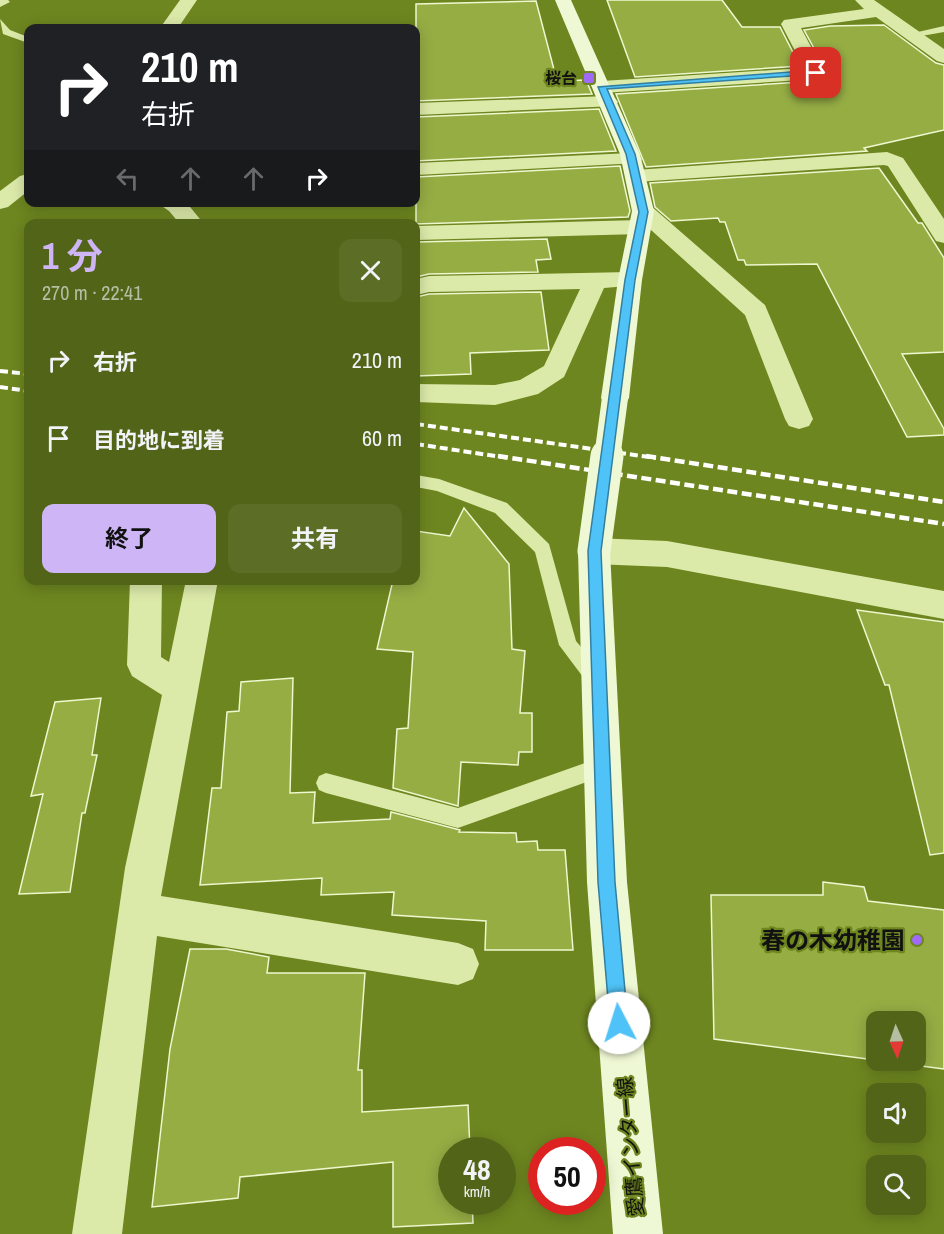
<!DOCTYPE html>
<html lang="ja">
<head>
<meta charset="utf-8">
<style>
  body { margin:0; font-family:"Archivo Narrow","Noto Sans JP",sans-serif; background:#5c6d25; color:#f1f3f6; height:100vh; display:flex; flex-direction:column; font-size:22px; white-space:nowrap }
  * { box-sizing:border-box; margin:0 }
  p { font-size:20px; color:#b5bda2 }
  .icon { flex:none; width:33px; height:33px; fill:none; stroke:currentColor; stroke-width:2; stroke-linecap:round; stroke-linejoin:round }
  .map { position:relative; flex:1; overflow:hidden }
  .details { position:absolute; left:24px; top:219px; width:396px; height:366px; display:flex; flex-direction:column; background:#526418; border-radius:12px; box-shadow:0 3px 15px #0003 }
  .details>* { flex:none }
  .top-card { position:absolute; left:24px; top:24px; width:396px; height:183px; border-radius:12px; box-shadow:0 3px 15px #0003; background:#202124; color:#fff; overflow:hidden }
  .needle { width:39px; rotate:177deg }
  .tools { position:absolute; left:866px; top:1011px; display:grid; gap:12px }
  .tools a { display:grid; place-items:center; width:60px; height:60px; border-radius:12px; background:#526418; box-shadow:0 3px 15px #0003; font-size:30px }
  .speed { position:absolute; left:438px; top:1137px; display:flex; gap:12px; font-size:30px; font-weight:700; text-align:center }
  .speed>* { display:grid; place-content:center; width:78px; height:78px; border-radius:50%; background:#526418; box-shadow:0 3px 15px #0003; line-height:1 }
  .speed small { font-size:15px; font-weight:400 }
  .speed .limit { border:9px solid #d22; background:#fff; color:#111 }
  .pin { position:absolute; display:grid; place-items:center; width:51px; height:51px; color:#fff; margin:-26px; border-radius:12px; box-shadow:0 3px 9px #0006 }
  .me { position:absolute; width:66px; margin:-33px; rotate:355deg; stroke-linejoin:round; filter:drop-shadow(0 0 4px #0008) }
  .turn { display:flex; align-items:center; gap:21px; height:126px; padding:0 18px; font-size:27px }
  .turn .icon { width:78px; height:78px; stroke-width:2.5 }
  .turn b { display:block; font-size:42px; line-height:51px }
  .lanes { display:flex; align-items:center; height:57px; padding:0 18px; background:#0003; justify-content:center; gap:30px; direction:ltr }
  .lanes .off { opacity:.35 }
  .round { display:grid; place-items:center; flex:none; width:63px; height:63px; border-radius:12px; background:#5c6d25 }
  .head { display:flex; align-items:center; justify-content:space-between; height:102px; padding:0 18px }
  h1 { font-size:36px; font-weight:700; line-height:45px; color:#cdb5f6 }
  .action { display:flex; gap:12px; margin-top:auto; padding:12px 18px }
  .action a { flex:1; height:69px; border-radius:12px; background:#cdb5f6; color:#111; font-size:24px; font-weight:700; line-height:69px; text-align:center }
  .action a+a { background:#5c6d25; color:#f1f3f6 }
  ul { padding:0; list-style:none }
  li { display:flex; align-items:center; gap:18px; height:78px; padding:0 18px }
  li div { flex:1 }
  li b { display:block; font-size:22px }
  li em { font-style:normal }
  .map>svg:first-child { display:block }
  .building { fill:#96ad44; stroke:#eef7ce; stroke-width:1.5; fill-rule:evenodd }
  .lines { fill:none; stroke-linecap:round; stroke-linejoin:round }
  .lane { fill:#dceaa9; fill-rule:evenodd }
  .street { fill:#dceaa9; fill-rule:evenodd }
  .secondary { fill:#eff8d4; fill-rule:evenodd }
  .rail-far1 { stroke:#fff; stroke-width:4; stroke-dasharray:8 4; stroke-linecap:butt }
  .rail { stroke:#fff; stroke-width:4.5; stroke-dasharray:10 4.5; stroke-linecap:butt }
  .secondary-bridge-far1 { stroke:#eff8d4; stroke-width:26 }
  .secondary-bridge { stroke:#eff8d4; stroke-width:33 }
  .route { fill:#4fc3f7; stroke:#337fa1; stroke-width:1.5 }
  .poi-dot { fill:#a06af7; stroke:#6e8620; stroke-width:2 }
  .labels { text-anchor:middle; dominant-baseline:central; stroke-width:4.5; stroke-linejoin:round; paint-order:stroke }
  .far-poi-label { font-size:16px; font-weight:bold; fill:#111; stroke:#6e8620; text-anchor:end }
  .street-label { font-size:20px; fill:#111; stroke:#6e8620 }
  .near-poi-label { font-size:24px; font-weight:bold; fill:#111; stroke:#6e8620; text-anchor:end }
</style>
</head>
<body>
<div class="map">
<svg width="944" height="1234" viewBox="0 0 944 1234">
  <rect width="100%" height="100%" fill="#6e8620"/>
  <g class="building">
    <path d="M607 0H722L742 27H780L800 66 635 77Z"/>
    <path d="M536 1 557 81 586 80 592 94 416 101V4Z"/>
    <path d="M884 25 936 63 944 65V130L864 148 867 151 646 167 616 94 816 81 827 72 804 30 830 26Z"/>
    <path d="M599 109 616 151 416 161V117Z"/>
    <path d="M620 166 630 211 628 217 416 224V177Z"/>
    <path d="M879 168 918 223H922L944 258V352L902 354 944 429V435L907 437 817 264 746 265 744 260H738L725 222H720L718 218 671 221 655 207 650 183Z"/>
    <path d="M547 239 551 259 536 260 538 272 429 274 416 277V242Z"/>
    <path d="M541 292 549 350 470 353 471 374 416 376V297L429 294Z"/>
    <path d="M464 508 509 564 512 649 525 651 520 713H532V752H519L518 765 461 762 458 806 393 788 397 729 408 728 413 652 377 649 393 580H416V531L450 536Z"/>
    <path d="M857 610 944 622V853L930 855 889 685H885Z"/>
    <path d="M293 678 290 793 315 792 313 823 390 819 391 812 460 830 459 832 516 833 517 842 537 841 538 850H565L573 950H485L486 921 392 915 394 892 321 895 322 878 200 885 212 788H221L227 712 239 711 241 682Z"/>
    <path d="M101 698 92 755H97L85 813H82L70 892 19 894 43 794 31 796 55 702Z"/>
    <path d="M823 882 864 887 868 901 944 910V1069L714 1039 711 895H823ZM876 1022H915V1060H876Z"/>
    <path d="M190 949H226L269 957 267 973H365L358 1070H362V1112L468 1105 470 1150H452V1202H472L473 1223 393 1227V1162L240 1177 238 1198 152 1207 170 1049Z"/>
  </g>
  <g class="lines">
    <g class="lane">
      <path d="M0 19 10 30 28 37V43L3 34Z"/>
      <path d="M944 26V32L910 38 905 35Z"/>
      <path d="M416 475 439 479 507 503 549 544 576 641 603 673 605 679 603 685 596 687 589 685 559 645 535 552 495 513 437 491 416 487Z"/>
      <path d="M602 757 609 760 612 767 609 774 458 828 326 793 319 790 316 783 319 776 326 773 458 808Z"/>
    </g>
    <g class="street">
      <path d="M0 0H8L10 2 0 7Z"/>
      <path d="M180 0H197L178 28H160Z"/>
      <path d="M855 0H874L944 49V63L937 61 876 17 801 28 825 73 816 79 602 93 592 87 602 81 804 68 781 24 784 20 864 9Z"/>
      <path d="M608 96 615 98 618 102 615 106 416 115V103Z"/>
      <path d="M887 152 903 158 944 219V243L936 241 888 166 884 165 636 182 628 181 625 176 628 171 636 170Z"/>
      <path d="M631 153 638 155 642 159 638 163 416 175V163Z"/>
      <path d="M28 174V191L8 207 0 209V191L20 176Z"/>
      <path d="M156 202H186L204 224H180L169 211Z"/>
      <path d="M643 204 651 206 765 305 813 419 809 426 799 429 789 426 785 419 745 315 651 230 641 234 416 240V226L640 220 632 211 635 206Z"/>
      <path d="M630 272 639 275 642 280 639 285 604 288 564 377 538 394 495 405 416 402V384L495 385 520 380 544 366 580 289 429 292 416 295V279L429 276Z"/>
      <path d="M594 538 667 541 944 591V619L667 567 594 564 583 560 578 551 583 542Z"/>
      <path d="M130 580H162L161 657 169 662 186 580H218L161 896 458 943 473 949 479 964 473 979 458 985 157 936 122 1234H72L125 868 162 695 132 676 127 665Z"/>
    </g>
    <g class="secondary">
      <path d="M555 0H571L640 154 654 211 642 280 629 398 625 405 615 408 605 405 601 398 618 280 632 211 620 154Z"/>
      <path d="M594 538 605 542 610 551 627 882 663 1234H613L587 882 578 551 583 542Z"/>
    </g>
    <g class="rail-far1">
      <path d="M0 371 28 374"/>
      <path d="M0 387 28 391"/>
      <path d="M416 424 656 458"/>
      <path d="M416 444 508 458"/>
    </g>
    <g class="rail">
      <path d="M498 456 944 524"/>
      <path d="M646 456 944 502"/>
    </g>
    <path class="secondary-bridge-far1" d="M607 458 615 398"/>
    <path class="secondary-bridge" d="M594 551 607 456"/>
  </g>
  <path class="route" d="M816 70 819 74 607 89 635 154 648 212 635 280 601 551 615 882 628 1023 625 1029 619 1032 613 1029 610 1023 598 882 588 551 625 280 639 212 626 154 598 87Z"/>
  <g class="poi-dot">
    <rect x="583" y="72" width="12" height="12" rx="3"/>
    <circle cx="917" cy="940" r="6"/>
  </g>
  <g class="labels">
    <g class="far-poi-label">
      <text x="577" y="78">桜台</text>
    </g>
    <g class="street-label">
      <text transform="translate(630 1147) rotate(-95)">愛鷹インター線</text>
    </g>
    <g class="near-poi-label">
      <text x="905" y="940">春の木幼稚園</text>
    </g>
  </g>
</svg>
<div class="tools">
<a><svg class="needle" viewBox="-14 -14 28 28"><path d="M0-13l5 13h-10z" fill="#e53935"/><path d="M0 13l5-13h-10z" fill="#b5bda2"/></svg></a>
<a><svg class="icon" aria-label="sound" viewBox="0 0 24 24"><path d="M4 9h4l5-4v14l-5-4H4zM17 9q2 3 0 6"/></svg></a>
<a><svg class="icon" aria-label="search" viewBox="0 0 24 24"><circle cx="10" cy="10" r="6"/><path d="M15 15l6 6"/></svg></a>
</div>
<div class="speed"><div>48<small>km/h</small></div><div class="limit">50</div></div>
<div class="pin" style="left:816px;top:73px;background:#d93025"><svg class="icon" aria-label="arrive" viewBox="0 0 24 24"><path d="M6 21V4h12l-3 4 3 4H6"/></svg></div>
<svg class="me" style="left:619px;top:1023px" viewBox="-20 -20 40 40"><circle r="19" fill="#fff"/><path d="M0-13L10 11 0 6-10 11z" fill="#4fc3f7"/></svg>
<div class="top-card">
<div class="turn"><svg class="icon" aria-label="right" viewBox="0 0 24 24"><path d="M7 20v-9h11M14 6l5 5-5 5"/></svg><div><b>210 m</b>右折</div></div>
<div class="lanes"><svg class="icon off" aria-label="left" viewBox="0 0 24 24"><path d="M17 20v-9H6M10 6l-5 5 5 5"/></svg><svg class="icon off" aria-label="ahead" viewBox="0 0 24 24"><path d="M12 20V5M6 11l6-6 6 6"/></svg><svg class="icon off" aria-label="ahead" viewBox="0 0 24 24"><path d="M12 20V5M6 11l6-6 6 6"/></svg><svg class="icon" aria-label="right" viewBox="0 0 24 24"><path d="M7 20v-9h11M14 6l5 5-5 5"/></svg></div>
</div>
<section class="details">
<div class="head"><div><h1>1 分</h1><p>270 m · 22:41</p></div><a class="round"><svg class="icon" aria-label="close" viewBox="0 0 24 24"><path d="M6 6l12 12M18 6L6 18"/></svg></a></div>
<ul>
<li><svg class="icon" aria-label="right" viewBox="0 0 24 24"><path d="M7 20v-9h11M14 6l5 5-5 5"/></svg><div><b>右折</b></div><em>210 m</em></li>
<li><svg class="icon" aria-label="arrive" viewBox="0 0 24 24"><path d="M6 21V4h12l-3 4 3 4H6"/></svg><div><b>目的地に到着</b></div><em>60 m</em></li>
</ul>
<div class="action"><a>終了</a><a>共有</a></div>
</section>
</div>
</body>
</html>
